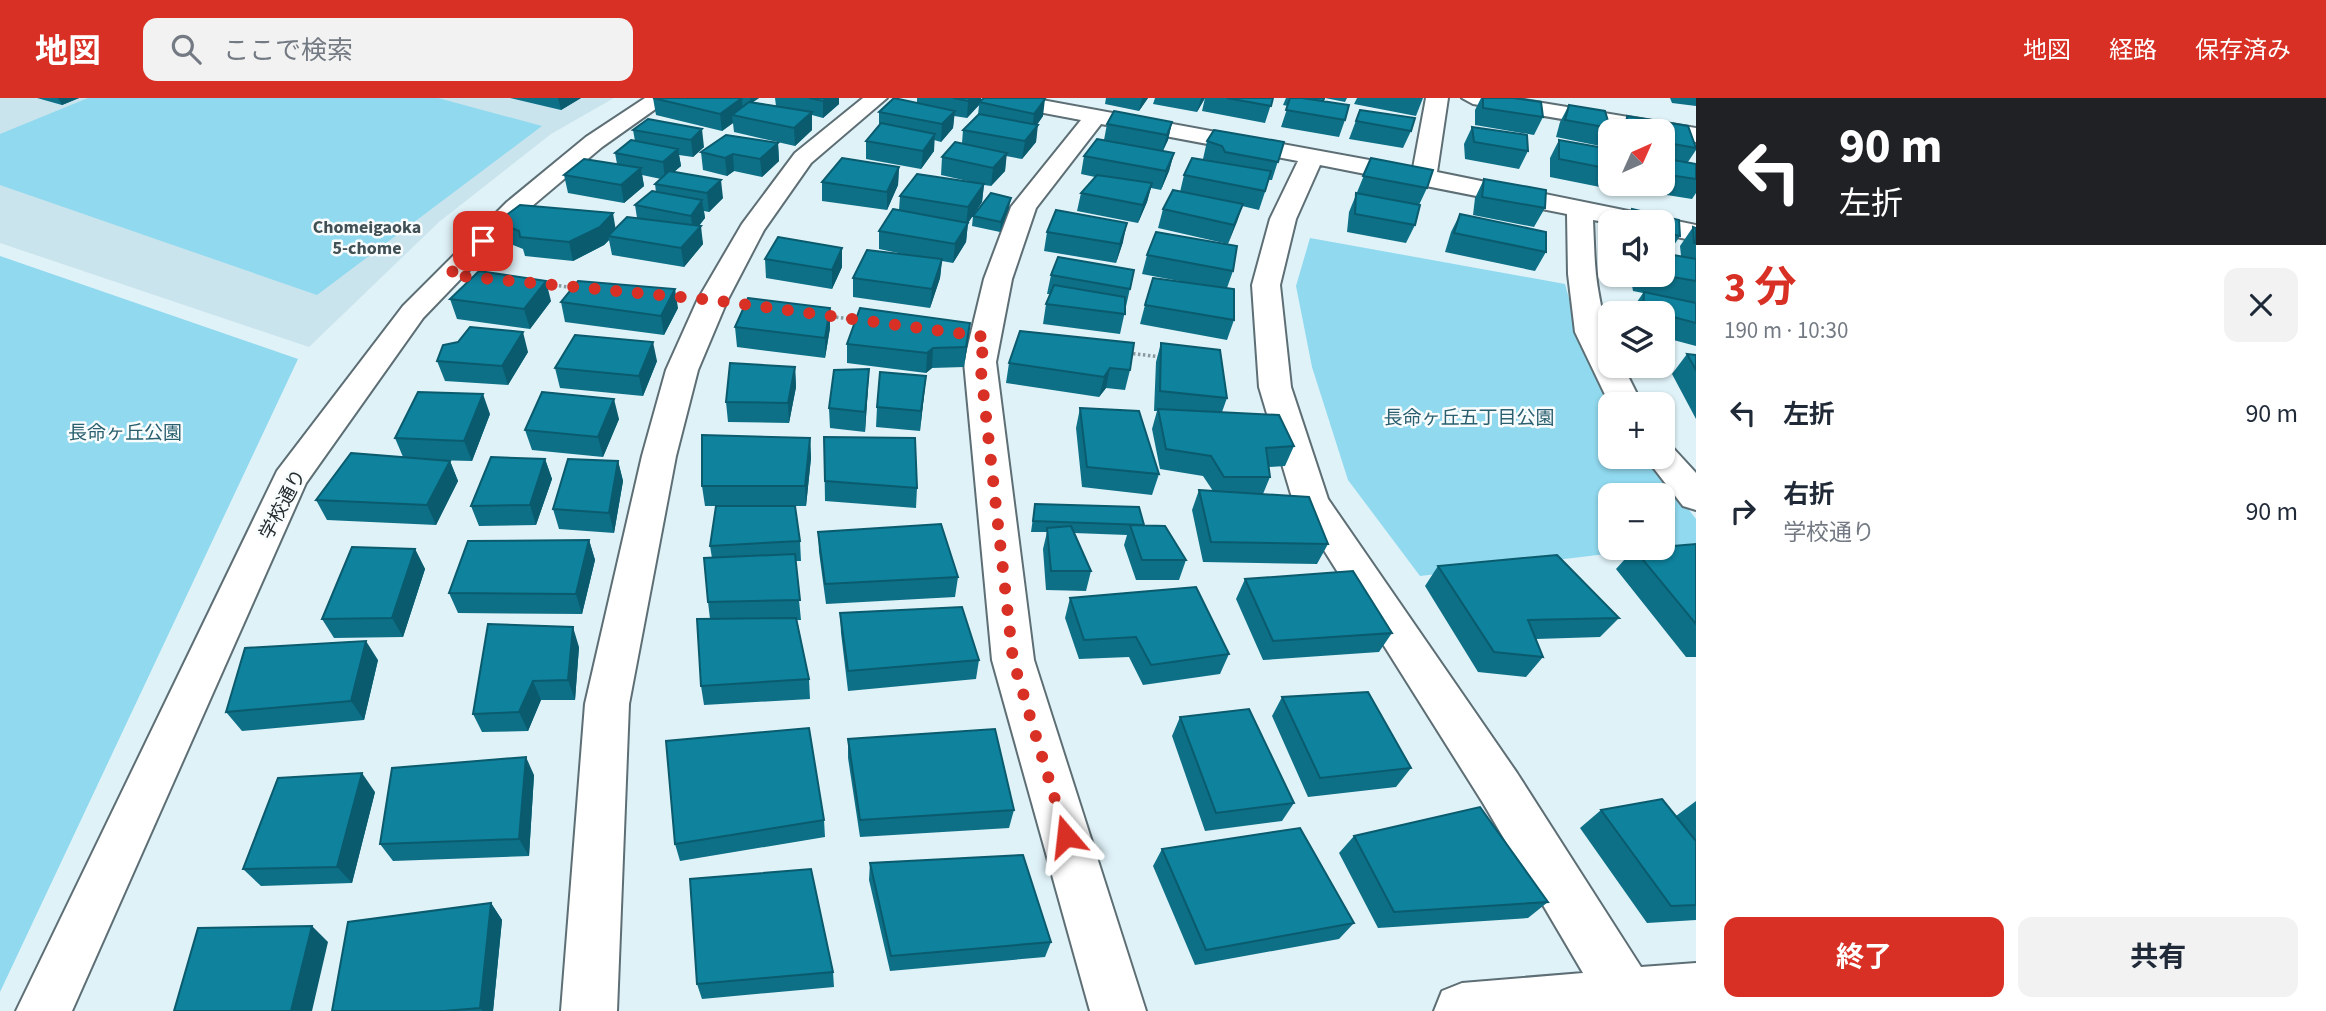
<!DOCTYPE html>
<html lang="ja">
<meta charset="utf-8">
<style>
:root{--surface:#fff;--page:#f2f2f3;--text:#1f2937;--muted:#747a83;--accent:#d93025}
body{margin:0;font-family:"Source Sans 3","Noto Sans JP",sans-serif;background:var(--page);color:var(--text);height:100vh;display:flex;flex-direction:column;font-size:26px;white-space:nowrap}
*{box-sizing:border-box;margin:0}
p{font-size:23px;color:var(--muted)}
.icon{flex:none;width:38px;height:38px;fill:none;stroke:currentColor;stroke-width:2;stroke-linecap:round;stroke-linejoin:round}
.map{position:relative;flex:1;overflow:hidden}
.sheet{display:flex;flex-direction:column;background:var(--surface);width:630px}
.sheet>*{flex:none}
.hud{background:#202124;color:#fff;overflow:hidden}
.needle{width:46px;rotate:45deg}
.buttons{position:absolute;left:1598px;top:21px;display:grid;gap:14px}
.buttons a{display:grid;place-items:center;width:77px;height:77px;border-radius:14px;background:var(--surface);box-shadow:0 2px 5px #0004;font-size:35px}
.pin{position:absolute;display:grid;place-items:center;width:60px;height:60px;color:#fff;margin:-30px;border-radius:14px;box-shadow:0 4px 10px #0006}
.me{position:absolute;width:77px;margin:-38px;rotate:343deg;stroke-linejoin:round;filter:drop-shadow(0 0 5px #0008)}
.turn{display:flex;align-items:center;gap:24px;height:147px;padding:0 28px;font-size:32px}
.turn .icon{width:91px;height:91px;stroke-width:2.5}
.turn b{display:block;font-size:49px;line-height:60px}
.round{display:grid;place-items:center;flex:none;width:74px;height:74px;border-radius:14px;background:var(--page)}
.overview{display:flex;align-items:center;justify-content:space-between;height:119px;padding:0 28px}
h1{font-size:42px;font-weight:700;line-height:52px;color:var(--accent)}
.primary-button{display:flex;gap:14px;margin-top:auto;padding:14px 28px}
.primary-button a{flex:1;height:80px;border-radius:14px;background:var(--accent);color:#fff;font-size:28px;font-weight:700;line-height:80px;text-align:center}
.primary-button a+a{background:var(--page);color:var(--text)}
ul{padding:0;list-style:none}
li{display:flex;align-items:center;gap:21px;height:98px;padding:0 28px}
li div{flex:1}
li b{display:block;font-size:26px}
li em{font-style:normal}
header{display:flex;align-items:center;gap:42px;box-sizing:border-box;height:98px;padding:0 35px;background:var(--accent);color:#fff}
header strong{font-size:33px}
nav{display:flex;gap:38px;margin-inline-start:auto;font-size:24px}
.search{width:490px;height:63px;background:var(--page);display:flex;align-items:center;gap:18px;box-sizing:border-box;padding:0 24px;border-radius:14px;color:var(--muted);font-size:26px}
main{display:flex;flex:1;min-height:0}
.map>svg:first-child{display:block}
.built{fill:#c9e4ed}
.green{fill:#90d9ef}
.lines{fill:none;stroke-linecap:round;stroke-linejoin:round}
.minor-casing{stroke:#5d6e74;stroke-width:4}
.path{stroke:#8c9a9e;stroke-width:3.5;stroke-dasharray:2.5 2.5;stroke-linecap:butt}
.minor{fill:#fff;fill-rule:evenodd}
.wall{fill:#0d7087}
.shaded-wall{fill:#0a5b6e}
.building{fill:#0f829d;stroke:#0a5b6e;stroke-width:2}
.route{stroke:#d93025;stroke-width:12;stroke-dasharray:0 21.6}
.labels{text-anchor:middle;stroke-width:5;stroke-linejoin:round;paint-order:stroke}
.far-neighbourhood-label{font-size:18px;font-weight:bold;fill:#405055;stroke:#f8fcfd}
.park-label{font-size:19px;fill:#2a5f6f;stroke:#f8fcfd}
.street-label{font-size:19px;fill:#252c2e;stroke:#f8fcfd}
</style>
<header>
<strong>地図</strong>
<div class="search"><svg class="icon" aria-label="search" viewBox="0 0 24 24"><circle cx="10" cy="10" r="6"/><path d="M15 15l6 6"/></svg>ここで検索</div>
<nav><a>地図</a><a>経路</a><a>保存済み</a></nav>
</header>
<main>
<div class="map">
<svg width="1696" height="913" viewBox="0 0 1696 913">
<rect width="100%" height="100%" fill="#dff2f8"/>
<path class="built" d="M0,0h614l-63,36 -112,88 -130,125 -309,-104z"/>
<path class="green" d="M88,0h350l104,28 -225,169 -317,-110v-51z
M1310,140l255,46 14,51 31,69v53h38l48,62v24l-33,4 -1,-52h-52v53h47l-237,28 -72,-96 -36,-113 -16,-81z
M0,158l298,103 -298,633z"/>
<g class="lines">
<g class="minor-casing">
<path id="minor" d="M645,0h26l-69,49 -77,65 -102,106 -117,165 -234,528h-56l261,-540 126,-165 104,-104 79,-65z
M863,0h24l-76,65 -47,67 -37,71 -29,69 -22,86 -47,248 -12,307h-56l24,-307 57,-248 24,-86 31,-69 45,-77 53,-71z
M985,0h46l382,70 13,-70h22l-11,74 206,42 12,6 7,-2 34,7v16l-34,-7v-12l-52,1 -17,-3c1,18 1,36 3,54 3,32 14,61 14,92h13l19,38 -32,1 -35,-73 -7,-58 -1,-60 -247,-49 -24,54 -16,66 11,102 37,112 189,274 124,194 55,-4v48h-262l8,-20 20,-8 121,-10 -100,-170 -190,-302 -34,-114 -7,-102 18,-66 28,-58 -197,-37 -65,84 -24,71 -16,83 38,298 112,351h-56l-98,-351 -28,-298 20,-83 27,-72 70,-87 -85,-16z
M1462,0h50l184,30v14l-34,-6v-5h-29l-160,-27z
M1662,348l12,3 22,24v37l-13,-4 -38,-49h17z"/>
</g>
<path class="path" d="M544,186l33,4
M826,218l33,4
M1128,255l33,4"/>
<use href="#minor" class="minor"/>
</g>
<path class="wall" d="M37,0h42l-17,7z
M510,0h71l-20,12z
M653,0h106l-6,4 23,4 -1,-8h64v6l-16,14 -11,-3v15l-17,16 -61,-14 -1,-9 -11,8 -66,-16z
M917,0h64v2l62,16 -6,9 -1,17 -14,17 -16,-3 -1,15 -14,15 -7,-1 -2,17 -14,21 -2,19 -13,21 -11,-2 -2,17 -10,30 -77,-11v-19l60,-22 -34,-7v-18l20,-21 1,-14 72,-14 -31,-7 1,-18 20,-14 1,-13 15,-15 1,-10 -12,13 -13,-2 -1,12 -12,14 -7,-2v11l-13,18 -55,-10v-18l13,-15v-14l38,-9z
M1106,0h42l-9,13 -34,-7z
M1155,0h50l-8,14 -44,-8z
M1205,0h68l-8,25 -63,-12z
M1286,0h39l-1,3 21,19 -6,17 -58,-10 7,-21 -5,-1z
M1325,0h22l-2,4z
M1357,0h66l-7,18 -62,-12z
M1481,0h32l30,19 -9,18 -59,-10v-15z
M1670,0h26v8l-24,-3z
M1569,7l41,23 -10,18 -44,-9 4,-15z
M1360,12l51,21 -8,17 -54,-9z
M1627,18l61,10 8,21v3l-8,12 8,2v29l-4,6 -63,-10 -1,-5h34v-53h-43z
M648,21l56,28 -11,10 -14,-2 2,11 -7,6 49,26 -14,14 -5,-1 1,7 -6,7 4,19 -19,23 -72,-12 -3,-15 -5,5 -31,16 -48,-5 -2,-7 -20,-8 -6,-19 119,6 21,-10 -2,-13 21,-13 -1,-8 6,-5 -19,-4 2,11 -20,17 -56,-10 -4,-18 53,-11 -2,-11 20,-12 -2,-11z
M1172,24l-4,18 -5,11 11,2 -5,18 -8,19 -10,-2 -4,14 -9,21 -61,-12 4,-18 14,-16 -14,-3 3,-18 20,-16 3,-16z
M1472,29l56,24 -9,18 -54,-10 -1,-15z
M1559,42l51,9v35h9l-4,6 -65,-13v-19z
M1207,43l77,1 -12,38h-3l-10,30 -17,-4 -14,38 -70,-16 5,-19 17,-17 4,-17 27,-14 -8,-2z
M778,45l1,18 -17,16 -28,-6 -7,5 -24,-6 -2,-18z
M1371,60l56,30 -8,17 -4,20 -9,18 -59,-11 2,-20z
M899,69l-1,18 -11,25 -65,-9v-19z
M1484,81l61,29 -11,19 -61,-12 2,-17z
M1009,110l-9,24 -28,-6 1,-10z
M1632,111l47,11 1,16 -12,18 13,2 -1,-10 13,-19 3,1v118l-34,-9v-24h-31v-2l12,-18 -10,-2 -3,-16h32v-53h-38z
M1460,116l86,38 -11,19 -90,-19 6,-20z
M1047,134l76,10 -7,21 -72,-12z
M1147,157l86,16 -6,17 7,32 -7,20 -87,-16 5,-19 34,-24 -37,-7z
M765,161l77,8 -10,22 -66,-11z
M1134,172l-14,64 -77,-10 3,-20 4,-10h-3l4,-19z
M450,201l101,2 -21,28 -73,-10z
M561,204l117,6 -14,27 -99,-13z
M735,229l95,1 -5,30 -88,-11z
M1020,233l110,39 -5,20 -19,-2 -7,9 -93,-14 3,-20z
M968,244l-4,25 -32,1 -6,5 -79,-10v-19z
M1161,245l66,55 -5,14 72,34 -9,20 -16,1 1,10 -7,17 65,50 -11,20 -114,-2 -11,-52 7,-20 14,1 -10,-15 -43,-7 -8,-40 5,-18h-3l2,-49z
M528,254l-20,33 -63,-4 -8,-20z
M1687,256l9,1v64l-24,-45z
M657,263l-14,35 -83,-8 -5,-20z
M795,269l1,20 -7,36 -61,-1 -2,-20z
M869,271l-4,63 -35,-4 -1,-20z
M926,278l-6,55 -44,-4 1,-20z
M1080,310l79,66 -7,21 -70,-8 -6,-59z
M490,316l-18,47 -39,-1 17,1 8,20 -22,44 -109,-5 -11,-20 87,-43 -8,-19z
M619,321l-16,38 -71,-7 -7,-20z
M824,339l93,51 -1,20 -91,-7z
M810,340l1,20 -5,48h-11l5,35 1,20h-6l6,59h-4l12,59 1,20 -106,6 -3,-19 9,-67 -2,-17 4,-44 -2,-12 53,-40h-58l-3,-20z
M545,361l7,20 -16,46 -57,1 -8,-20z
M618,363l5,20 -9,52 -55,-4 -6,-20z
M1035,406l109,21 42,35 -7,20h-43l-12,-35 3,-10 -53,-2 17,38 -5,20 -40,-1 -3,-41 4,-17h-16z
M818,434l140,45 -3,20 -129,7 -7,-52z
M589,442l6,20 -13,54 -124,-1 -9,-20z
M1696,446v113h-10l-70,-88 18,-20z
M415,451l10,20 -22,68 -69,1 -12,-19z
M1438,468l181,52 -19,19 -64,2 7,18 -17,20 -48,-5 -53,-86z
M1245,481l147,54 -13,19 -116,8 -27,-61z
M1070,500l159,56 -9,20 -77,11 -14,-28 -50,2 -14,-41z
M840,515l139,47 -3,19 -128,12 -7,-58z
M579,549l-4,53h-34l-13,31 -46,1 -9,-18z
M378,562l-14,60 -122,11 -16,-19z
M1282,599l129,71 -15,19 -88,10 -36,-81z
M1180,619l114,86 -12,18 -77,10 -33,-95z
M848,641l166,71 -5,18 -149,9 -12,-79z
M534,677l-5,81 -136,5 -13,-17z
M375,694l-23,91 -91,3 -18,-17z
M1696,703v119l-49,3 -67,-95 21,-18 75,6z
M824,722l1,17 -145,24 -5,-17z
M1354,738l194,66 -20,16 -150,10 -39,-75z
M1162,751l192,74 -15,16 -144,26 -42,-99z
M870,765l181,79 -6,15 -155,14 -21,-91z
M491,805l11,17 -9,91h-161z
M833,874l1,15 -132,12 -5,-15z"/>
<path class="shaded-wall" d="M58,0h21l-17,7z
M558,0h23l-20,12z
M742,0l1,17h-11l1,8 -11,8 -2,-17z
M750,0h9l-9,6z
M826,0h13v6l-16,14v-17z
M971,0h10v4h-2v3l-12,13 1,-17z
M1142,0h6l-9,13z
M1201,0h4l-8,14z
M1045,1l-2,17 -11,15 2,-17z
M955,13l-2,17 -12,14 1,-18z
M812,14v18l-17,16 -1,-18z
M1172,24l-4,18 -6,12 5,-17z
M1038,27l-2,17 -14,17 3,-18z
M702,31l2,18 -11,10 -2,-17z
M935,36l-1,17 -13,18 2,-18z
M778,45l1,18 -17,16 -2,-18z
M678,51l3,17 -16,13 -2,-17z
M1007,55l-2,18 -14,15 2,-18z
M1174,55l-5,18 -8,19 5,-19z
M733,56l1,17 -7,5 -2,-18z
M899,69l-1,18 -11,25v-18z
M641,70l3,18 -20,17 -3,-18z
M721,82l2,18 -14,14 -2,-19z
M1152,85l-5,19 -9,21 5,-18z
M984,86l-2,18 -14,21 -2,19 -13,21 2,-19 11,-18 2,-19z
M1011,100l-2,10 -9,24 1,-10z
M702,102l3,18 -12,16 -2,-18z
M1243,106l-6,18 -9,22 6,-19z
M613,115l3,18 -8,5 1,4 -5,5 -31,16 -4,-19z
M1127,125l-4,19 -7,21 4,-19z
M701,128l2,18 -19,23 -3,-19z
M842,150v19l-10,22v-19z
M942,161l-2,19 -10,30 2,-19z
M546,183l5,20 -21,28 -6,-20z
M675,191l3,19 -14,27 -3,-19z
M830,210v20l-5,30v-20z
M970,225l-2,19 -4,25 2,-20z
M523,234l5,20 -20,33 -6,-19z
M653,244l4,19 -14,35 -4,-20z
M933,250l-1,20 -6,5 1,-20z
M795,269l1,20 -7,36 -1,-20z
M1110,270l-4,20 -7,9 5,-20z
M869,271l-1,20 -3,43v-20z
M926,278l-2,20 -4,35 1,-20z
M483,296l7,20 -18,47 -8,-20z
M614,301l5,20 -16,38 -5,-20z
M810,340l1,20 -5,48 -1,-20z
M545,361l7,20 -16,46 -6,-20z
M450,363l8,20 -22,44 -9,-20z
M618,363l5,20 -9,52 -5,-20z
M589,442l6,20 -13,54 -6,-20z
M415,451l10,20 -22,68 -11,-19z
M573,529l6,20 -4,53 -7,-20z
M366,543l12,19 -14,60 -13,-19z
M533,583l8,19 -13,31 -9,-19z
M526,659l8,18 -5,81 -10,-17z
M362,675l13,19 -23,91 -15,-16z
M491,805l11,17 -9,91h-10l-3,-3z
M312,828l16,16 -16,69h-21z"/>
<path class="building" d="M653,0h89l-22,16z
M809,0h17l-3,3z
M894,0l61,13 -13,13 -63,-12z
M953,0h18l-3,3z
M984,0h58l3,1 -11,15 -55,-12z
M1227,0h46l-2,8z
M1290,0h12l47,7 -4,15 -59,-10z
M1302,0h22l-1,3z
M1483,0h30l28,4 2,15 -60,-9z
M749,4l63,10 -18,16 -62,-13z
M1569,7l36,6 5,17 -45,-8z
M1360,12l55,8 -4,13 -55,-10z
M1114,13l58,11 -5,13 -60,-11z
M979,16l59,11 -13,16 -62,-11z
M1627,18l61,10 8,22 -34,-6v-11h-34z
M648,21l54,10 -11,11 -58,-10z
M881,25l54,11 -12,17 -57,-10z
M1472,29l55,8 1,16 -54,-9z
M1214,32l70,12 -6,20 -53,-10 -3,-6 -15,-5z
M726,37l52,8 -18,16 -27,-5 -8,4 -24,-6z
M1097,41l77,14 -8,18 -82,-15z
M631,42l47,9 -15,13 -48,-9z
M1559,42l51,9v20l-51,-10z
M955,44l52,11 -14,15 -51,-11z
M842,60l57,9 -12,25 -65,-10z
M1192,60l79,13 -6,20 -81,-16z
M1371,60l62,12 -6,18 -64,-12z
M1662,60l34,6v15l-34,-5z
M584,61l57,9 -20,17 -57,-10z
M669,73l52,9 -14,13 -52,-9z
M917,76l67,10 -16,23 -68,-11z
M1097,77l55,8 -9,22 -62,-12z
M1484,81l62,11 -1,18 -63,-11z
M1173,92l70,14 -9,21 -71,-16z
M652,93l50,9 -11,16 -56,-11z
M991,95l20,5 -10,24 -28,-6z
M1356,95l64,12 -5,20 -60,-11z
M520,107l93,8 -13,14 -31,15 -49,-5 -1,-6 -22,-9z
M893,111l75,14 -13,21 -76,-13z
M1632,111l47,11 1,16 -18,-4v-10h-31z
M1056,112l71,13 -7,21 -73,-12z
M1460,116l86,18v20l-92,-19z
M627,119l74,9 -20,22 -73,-12z
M1693,129l3,1v15h-2z
M1156,134l81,14 -4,25 -86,-16z
M778,139l64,11 -10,22 -67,-11z
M867,152l75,9 -10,30 -79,-11z
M1662,155l34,6v22l-35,-6h1z
M1058,159l76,13 -4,19 -79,-14z
M479,173l67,10 -22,28 -74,-10z
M1153,180l81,11v31l-89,-15z
M578,183l97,8 -14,27 -100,-14z
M1054,187l71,12v17l-79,-10z
M1644,194l52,11v20l-34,-9v-1l-19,-3z
M748,200l82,10 -5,30 -90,-11z
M860,210l110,15 -4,24 -33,1 -6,5 -80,-9z
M470,229l53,5 -21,34 -65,-5 6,-16 15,-3z
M1020,233l114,12 -4,27 -20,-2 -6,9 -95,-14z
M575,237l78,7 -14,34 -84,-8z
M1161,245l59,7 7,48 -67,-7z
M1687,256l9,1v15z
M730,265l65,4 -7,36 -62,-1z
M869,271l-4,43 -36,-4 5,-38z
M880,274l46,4 -5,35 -44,-4z
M418,294l65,2 -19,47 -69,-3z
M542,294l72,7 -16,38 -73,-7z
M1080,310l59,3 20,63 -72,-7z
M1158,311l121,6 15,31 -28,2 4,29h-46l-13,-21 -45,-7z
M702,337l108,3 -5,48h-103z
M824,339l91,1 2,50 -92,-7z
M351,355l99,8 -23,44 -111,-5z
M491,359l54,2 -15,46 -59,1z
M568,361l50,2 -9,52 -56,-4z
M1199,392l110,7 19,47 -117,-2z
M1035,406l104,3 5,18 -111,-4z
M716,408h79l5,35 -90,5z
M941,426l17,53 -133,7 -7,-52z
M1130,427l35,1 21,34h-44z
M1071,428l20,45h-40l-4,-43z
M589,442l-13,54 -127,-1 19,-52z
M1696,446v80l-62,-75 28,-1v-1z
M352,449l63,2 -23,69 -70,1z
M795,456l5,46 -92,2 -4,-44z
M1557,457l62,63 -91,2 15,37 -49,-5 -56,-86z
M1353,473l39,62 -119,8 -28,-62z
M1196,489l33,67 -78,11 -15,-28 -52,3 -14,-42z
M962,509l17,53 -131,11 -8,-58z
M796,520l13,61 -108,7 -4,-67z
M488,526l85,3 -5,53 -35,1 -14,31 -46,2z
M366,543l-15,60 -125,11 19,-64z
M1368,594l43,76 -91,10 -38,-81z
M1249,611l45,94 -78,10 -36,-96z
M809,630l15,92 -149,24 -9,-103z
M995,631l19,81 -154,10 -12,-81z
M526,659l-7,82 -139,5 12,-76z
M362,675l-25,94 -94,2 35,-91z
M1662,701l34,42v64l-25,1 -70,-96z
M1480,709l68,95 -154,10 -40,-76z
M1300,730l54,95 -148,27 -44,-101z
M1023,757l28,87 -160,14 -21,-93z
M811,771l22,103 -136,12 -7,-105z
M491,805l-11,105 -36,3h-112l16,-89z
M312,828l-21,85h-117l24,-83z"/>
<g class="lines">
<path class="route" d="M483,143l-34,34 263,25 274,37 -6,25 33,298 53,176"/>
</g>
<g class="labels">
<g class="far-neighbourhood-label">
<text x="367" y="135">Chomeigaoka<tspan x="367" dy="21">5-chome</tspan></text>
</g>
<g class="park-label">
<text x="1469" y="326">長命ヶ丘五丁目公園</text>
<text x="125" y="341">長命ヶ丘公園</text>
</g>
<g class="street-label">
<text transform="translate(282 406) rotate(-62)" y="7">学校通り</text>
</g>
</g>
</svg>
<div class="buttons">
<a><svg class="needle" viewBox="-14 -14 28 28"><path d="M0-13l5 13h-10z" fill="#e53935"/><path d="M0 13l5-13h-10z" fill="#747a83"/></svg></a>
<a><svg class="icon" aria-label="sound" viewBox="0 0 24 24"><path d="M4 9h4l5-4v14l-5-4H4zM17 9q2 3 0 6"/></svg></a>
<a><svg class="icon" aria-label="layers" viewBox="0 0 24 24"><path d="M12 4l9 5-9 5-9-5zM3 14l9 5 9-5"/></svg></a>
<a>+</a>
<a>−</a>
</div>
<div class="pin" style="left:483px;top:143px;background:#d93025"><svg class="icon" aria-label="arrive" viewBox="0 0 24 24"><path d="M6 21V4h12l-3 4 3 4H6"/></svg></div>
<svg class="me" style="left:1066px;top:738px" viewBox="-20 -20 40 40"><path d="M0-17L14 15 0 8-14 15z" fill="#d93025" stroke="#fff" stroke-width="4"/></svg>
</div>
<section class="sheet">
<div class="hud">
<div class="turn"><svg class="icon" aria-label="left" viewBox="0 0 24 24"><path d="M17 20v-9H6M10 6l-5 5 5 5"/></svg><div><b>90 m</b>左折</div></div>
</div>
<div class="overview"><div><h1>3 分</h1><p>190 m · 10:30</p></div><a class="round"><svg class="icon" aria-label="close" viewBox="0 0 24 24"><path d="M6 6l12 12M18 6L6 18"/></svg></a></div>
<ul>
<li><svg class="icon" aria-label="left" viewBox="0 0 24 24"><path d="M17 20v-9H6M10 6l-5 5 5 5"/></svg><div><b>左折</b></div><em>90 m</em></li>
<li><svg class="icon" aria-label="right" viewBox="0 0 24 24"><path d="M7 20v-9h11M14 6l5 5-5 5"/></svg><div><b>右折</b><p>学校通り</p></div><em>90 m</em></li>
</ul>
<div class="primary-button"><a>終了</a><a>共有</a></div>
</section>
</main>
